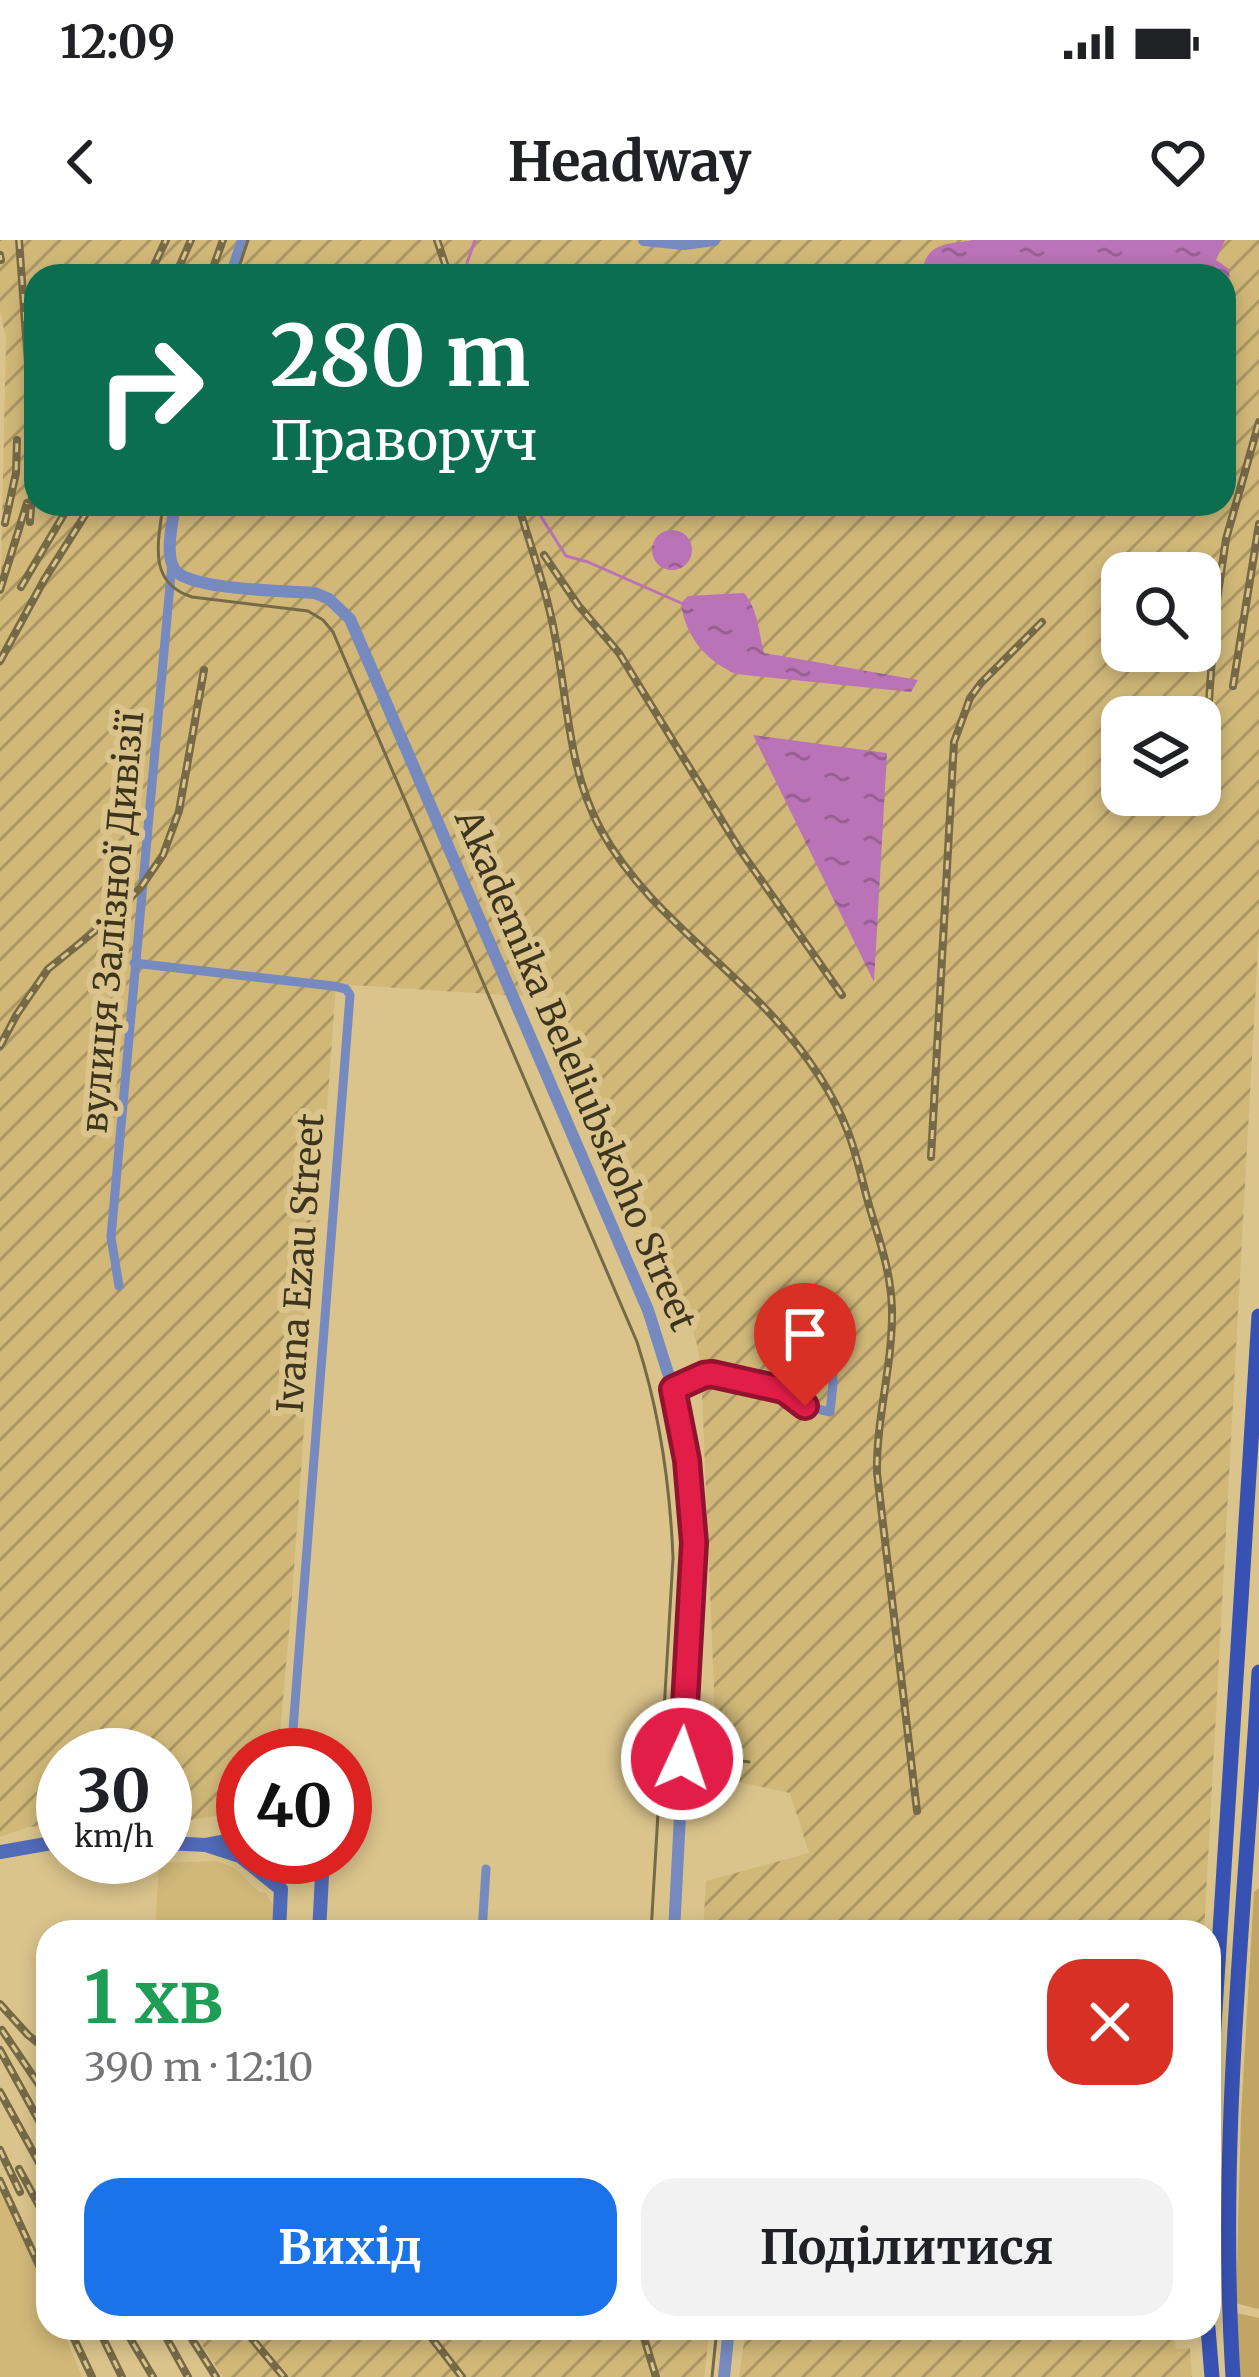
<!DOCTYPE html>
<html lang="uk">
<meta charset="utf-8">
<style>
:root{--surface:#fff;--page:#f2f2f2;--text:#202124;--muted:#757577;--accent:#1a73e8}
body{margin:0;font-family:Merriweather,serif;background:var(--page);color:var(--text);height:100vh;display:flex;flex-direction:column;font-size:45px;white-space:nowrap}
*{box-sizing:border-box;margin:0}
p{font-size:39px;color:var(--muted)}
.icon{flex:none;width:66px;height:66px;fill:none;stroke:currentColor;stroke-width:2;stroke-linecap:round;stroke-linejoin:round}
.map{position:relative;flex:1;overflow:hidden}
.drawer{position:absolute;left:36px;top:1680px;width:1185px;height:420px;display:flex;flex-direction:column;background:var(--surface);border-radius:36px;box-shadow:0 6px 18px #0003}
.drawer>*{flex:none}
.guide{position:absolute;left:24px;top:24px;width:1212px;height:252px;border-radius:36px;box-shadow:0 6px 18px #0003;background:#0b6e4f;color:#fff;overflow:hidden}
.controls{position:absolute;left:1101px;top:312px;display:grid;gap:24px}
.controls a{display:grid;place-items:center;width:120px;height:120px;border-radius:24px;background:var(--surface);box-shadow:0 6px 18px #0003;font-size:60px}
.speed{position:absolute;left:36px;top:1488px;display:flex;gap:24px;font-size:60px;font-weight:700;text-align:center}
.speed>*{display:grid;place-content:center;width:156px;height:156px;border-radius:50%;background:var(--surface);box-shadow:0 6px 18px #0003;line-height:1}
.speed small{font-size:30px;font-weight:400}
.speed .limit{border:18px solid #d22;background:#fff;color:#111}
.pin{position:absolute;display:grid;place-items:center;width:102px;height:102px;color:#fff;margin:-123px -51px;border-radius:50% 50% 50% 0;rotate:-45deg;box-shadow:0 0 12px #0007}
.pin .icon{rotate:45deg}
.me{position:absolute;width:132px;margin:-66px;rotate:3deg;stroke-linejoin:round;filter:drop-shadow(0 0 9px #0008)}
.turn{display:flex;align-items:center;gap:42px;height:252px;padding:0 48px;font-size:54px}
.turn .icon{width:156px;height:156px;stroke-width:2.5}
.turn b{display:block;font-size:84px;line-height:102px}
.round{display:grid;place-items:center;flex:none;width:126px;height:126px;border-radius:36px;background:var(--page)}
.summary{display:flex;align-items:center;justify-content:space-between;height:204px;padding:0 48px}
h1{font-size:72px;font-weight:700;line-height:90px;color:#1e9e55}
.button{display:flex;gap:24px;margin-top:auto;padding:24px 48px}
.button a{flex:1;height:138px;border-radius:36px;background:var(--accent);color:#fff;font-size:48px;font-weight:700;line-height:138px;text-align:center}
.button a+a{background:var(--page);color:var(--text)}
.status{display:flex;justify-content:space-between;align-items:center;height:84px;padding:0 60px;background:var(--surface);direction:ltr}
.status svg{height:33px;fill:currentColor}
header{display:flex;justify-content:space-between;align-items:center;height:156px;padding:0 48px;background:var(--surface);font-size:54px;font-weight:700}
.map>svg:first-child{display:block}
.built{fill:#d1b879}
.industrial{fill:url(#industrial-furrows);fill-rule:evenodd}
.grass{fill:#c0a564}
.water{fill:url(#water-ripples)}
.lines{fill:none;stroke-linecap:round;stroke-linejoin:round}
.stream{stroke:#b973b6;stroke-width:3}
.minor{stroke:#768abf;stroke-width:9}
.tertiary{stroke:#768abf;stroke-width:12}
.secondary{stroke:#516bb9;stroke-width:14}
.primary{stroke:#3752b3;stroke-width:15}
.tram{stroke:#766946;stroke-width:3}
.rail-casing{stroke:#766946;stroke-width:8}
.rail{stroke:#dac48c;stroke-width:3;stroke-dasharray:9;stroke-linecap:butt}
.route-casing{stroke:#92132f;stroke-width:30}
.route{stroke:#e11d48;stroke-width:21}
.labels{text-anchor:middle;stroke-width:12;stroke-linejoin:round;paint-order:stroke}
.street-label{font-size:36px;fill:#3e351e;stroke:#dac48c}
</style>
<div class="status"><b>12:09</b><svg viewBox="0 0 49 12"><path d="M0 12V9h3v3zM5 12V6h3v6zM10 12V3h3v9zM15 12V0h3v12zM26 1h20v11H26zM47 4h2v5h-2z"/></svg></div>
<header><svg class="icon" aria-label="back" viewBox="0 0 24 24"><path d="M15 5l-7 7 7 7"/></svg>Headway<svg class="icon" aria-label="heart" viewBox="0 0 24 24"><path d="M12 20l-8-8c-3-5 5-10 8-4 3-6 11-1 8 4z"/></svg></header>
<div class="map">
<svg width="1259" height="2137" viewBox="0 0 1259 2137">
<defs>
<pattern id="industrial-furrows" width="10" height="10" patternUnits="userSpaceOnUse" patternTransform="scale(3)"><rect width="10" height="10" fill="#d1b879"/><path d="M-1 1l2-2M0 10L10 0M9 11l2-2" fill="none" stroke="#ab9663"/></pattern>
<pattern id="water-ripples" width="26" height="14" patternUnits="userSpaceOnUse" patternTransform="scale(3)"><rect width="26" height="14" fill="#b973b6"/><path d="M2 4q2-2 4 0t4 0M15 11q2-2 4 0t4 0" fill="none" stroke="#985f93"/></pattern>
</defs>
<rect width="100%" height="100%" fill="#dac48c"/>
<path class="built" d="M217,1621l19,8 23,23 7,1 7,12 -1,27h-117l4,-69z
M0,1933l48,119v36h14l20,49h-82z"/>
<path class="industrial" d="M0,0h1259v690l-55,1002h-501l3,-51 103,-28 -19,-60 -80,-17 4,-25v-60l-13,-324 -5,-27 -25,-69 -118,-273 -217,-14 -45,626 -13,145h-35v57l-78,12v-69h-102v70l-35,2 -28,10v-1225l6,-274 -6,-27zM36,36h1188v228h-1188zM1122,333h78v78h-78zM1122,477h78v78h-78z
M191,2088h519l-6,49h-481z
M746,2088h427l3,21 14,-1 2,29h-453z"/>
<path class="grass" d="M1259,1648v420l-2,1 -21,-6 5,-187 13,-224z
M1236,2073l23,5v59h-19z"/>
<path class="water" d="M973,0h252l-9,20 13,9 1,19 -6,-2v-10h-303c5,-34 23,-31 52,-36z
M652 310a20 20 0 1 1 40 0a20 20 0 1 1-40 0Z
M744,353c14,16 15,40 20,60l154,27 -7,12 -175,-18c-30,-13 -51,-38 -55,-71l7,-7z
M753,495l134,18 -13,229z"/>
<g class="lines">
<path class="stream" d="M470,36l-3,-13 8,-23
M533,264l33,52 22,6 93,41"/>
<path class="minor" d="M134,723l199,23 13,3 4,6 -59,760
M119,1046l-8,-49 61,-674
M673,1149l31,-14 8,-1 72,16 21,16 25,6 3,-28 -2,-62
M281,1648l2,-31
M482,1692l4,-63"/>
<path class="tertiary" d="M644,0l40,4 30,-4
M231,36l12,-36
M175,264c-2,18 -11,50 0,66 14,20 114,21 140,23l14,6 21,20 298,691 25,79 14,72 7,82 -20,389
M724,2137l5,-49"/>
<path class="secondary" d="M165,1603l41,2 37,-7
M206,1605l34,11 41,33 -2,43
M0,1612l63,-11
M319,1692l4,-75"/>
<path class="primary" d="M1209,1865l50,-789
M1208,2088l4,49
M1233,2137c-15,-235 12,-470 26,-705"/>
<path class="tram" d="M236,36l12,-36
M163,264c-4,37 -17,78 29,93l116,14 15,9 10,12 304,710c23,71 33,142 36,216l-22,374
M664,1480c7,38 53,37 85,42
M712,2137l5,-49"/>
<g class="rail-casing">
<path id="rail" d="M19,0l14,191 1,38 -4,53
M437,0l12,36
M0,15l1,5
M149,36l17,-36
M175,36l16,-36
M210,36l13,-36
M518,264c13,44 29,87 37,132 13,66 13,134 46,194 42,76 116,125 173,188 31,34 58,72 74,114 10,26 15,54 23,80 10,33 20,62 21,97 1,56 -16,109 -15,164l40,338
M5,283l11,-50 1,-33
M544,315l34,50 41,48 121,197 102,145
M21,347l49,-83
M0,350l27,-87
M0,421l44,-81 48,-76
M1233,446l26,-162
M1208,476l7,-102 11,-75 33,-117
M0,806l17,-32 31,-45 63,-51 30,-31 22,-32 16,-44 25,-141
M931,917l23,-415 16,-44 11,-15 61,-61
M0,1764l28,31 20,16
M2,1790l46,68
M0,1810l48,87
M0,1852l48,87
M0,1910l20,42
M19,1929l29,53
M0,1941l48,104
M69,2088l23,49
M98,2088l24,49
M124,2088l29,49
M161,2088l27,49
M185,2088l31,49
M243,2088l41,49
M424,2088l38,49
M641,2088l15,49"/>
</g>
<use href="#rail" class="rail"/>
</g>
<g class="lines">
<g class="route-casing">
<path id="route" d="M682,1519l12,-216 -7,-83 -14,-71 31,-14 8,-1 72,16 21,16"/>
</g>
<use href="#route" class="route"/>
</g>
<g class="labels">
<g class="street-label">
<text transform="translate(112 682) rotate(-85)" y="13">вулиця Залізної Дивізії</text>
<text transform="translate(576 830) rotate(67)" y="13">Akademika Beleliubskoho Street</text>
<text transform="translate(300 1023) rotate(-86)" y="13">Ivana Ezau Street</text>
</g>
</g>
</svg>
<div class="controls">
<a><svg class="icon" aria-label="search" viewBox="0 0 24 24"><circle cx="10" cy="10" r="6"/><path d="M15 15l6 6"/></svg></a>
<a><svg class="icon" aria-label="layers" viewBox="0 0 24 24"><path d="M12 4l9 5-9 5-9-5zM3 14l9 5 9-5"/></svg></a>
</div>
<div class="speed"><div>30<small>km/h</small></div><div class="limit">40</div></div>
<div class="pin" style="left:805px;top:1166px;background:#d93025"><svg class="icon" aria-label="arrive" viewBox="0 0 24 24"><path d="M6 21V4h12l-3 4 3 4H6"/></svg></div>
<svg class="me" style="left:682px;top:1519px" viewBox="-20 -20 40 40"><circle r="17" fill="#e11d48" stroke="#fff" stroke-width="3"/><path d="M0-11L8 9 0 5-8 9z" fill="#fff"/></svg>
<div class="guide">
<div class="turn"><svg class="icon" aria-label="right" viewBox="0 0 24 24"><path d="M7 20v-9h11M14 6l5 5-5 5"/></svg><div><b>280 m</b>Праворуч</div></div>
</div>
<section class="drawer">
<div class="summary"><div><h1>1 хв</h1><p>390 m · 12:10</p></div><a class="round" style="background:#d93025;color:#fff"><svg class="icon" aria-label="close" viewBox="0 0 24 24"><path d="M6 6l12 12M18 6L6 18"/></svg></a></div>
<div class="button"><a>Вихід</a><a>Поділитися</a></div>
</section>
</div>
